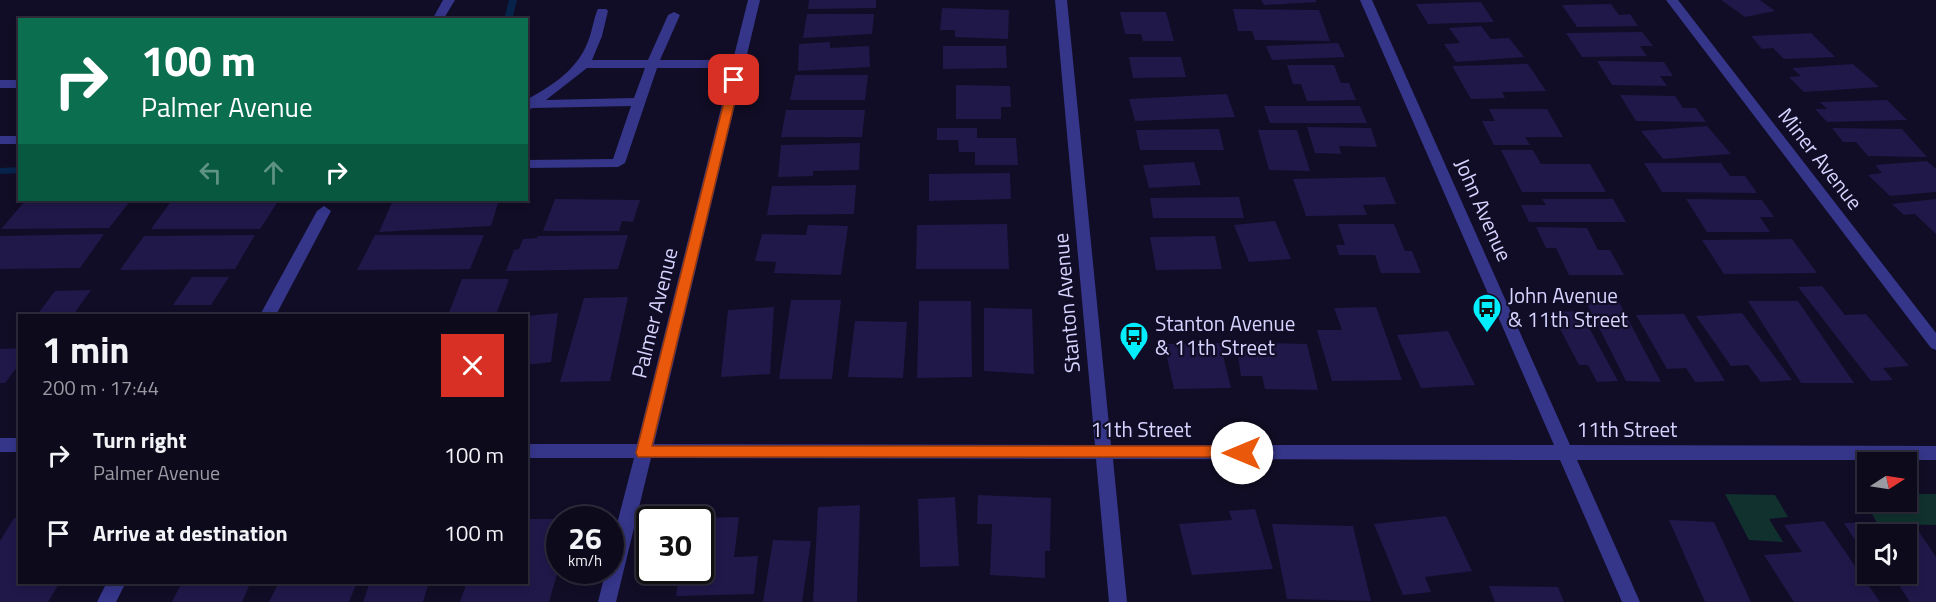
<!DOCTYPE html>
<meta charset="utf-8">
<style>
:root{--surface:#0d0a1c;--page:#161325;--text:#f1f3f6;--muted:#9a9aa3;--line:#2d2b3b}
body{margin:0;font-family:"Titillium Web",sans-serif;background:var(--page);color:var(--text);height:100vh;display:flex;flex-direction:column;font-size:22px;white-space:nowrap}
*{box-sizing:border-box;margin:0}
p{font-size:20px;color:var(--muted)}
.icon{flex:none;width:33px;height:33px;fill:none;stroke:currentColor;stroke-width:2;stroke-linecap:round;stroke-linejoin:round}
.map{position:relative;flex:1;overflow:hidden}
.drawer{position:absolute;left:18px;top:314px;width:510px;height:270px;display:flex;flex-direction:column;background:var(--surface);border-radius:0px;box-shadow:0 3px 9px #0003,0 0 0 2px var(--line)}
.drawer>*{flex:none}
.hud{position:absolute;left:18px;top:18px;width:510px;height:183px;border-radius:0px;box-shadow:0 3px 9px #0003,0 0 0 2px var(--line);background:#0b6e4f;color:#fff;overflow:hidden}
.needle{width:39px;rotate:78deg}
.fabs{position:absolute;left:1857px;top:452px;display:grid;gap:12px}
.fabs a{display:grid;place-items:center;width:60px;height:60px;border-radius:0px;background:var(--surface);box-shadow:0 3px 9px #0003,0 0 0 2px var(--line);font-size:30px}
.speed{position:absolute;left:546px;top:506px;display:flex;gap:12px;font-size:30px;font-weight:700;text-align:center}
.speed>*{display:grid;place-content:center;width:78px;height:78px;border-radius:50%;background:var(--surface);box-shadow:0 3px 9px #0003,0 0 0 2px var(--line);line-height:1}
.speed small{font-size:15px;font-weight:400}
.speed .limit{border:3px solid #111;border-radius:9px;background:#fff;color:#111}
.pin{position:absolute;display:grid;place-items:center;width:51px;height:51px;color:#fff;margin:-26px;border-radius:12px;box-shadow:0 3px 9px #0006}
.me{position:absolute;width:66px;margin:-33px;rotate:270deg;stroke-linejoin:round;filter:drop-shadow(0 0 4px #0008)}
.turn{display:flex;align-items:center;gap:21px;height:126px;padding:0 24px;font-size:27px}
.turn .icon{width:78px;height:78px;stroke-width:2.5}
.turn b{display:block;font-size:42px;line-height:51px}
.lanes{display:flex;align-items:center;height:57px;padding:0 24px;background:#0003;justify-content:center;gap:30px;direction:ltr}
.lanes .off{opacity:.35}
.round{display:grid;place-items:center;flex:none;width:63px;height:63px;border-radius:0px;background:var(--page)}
.head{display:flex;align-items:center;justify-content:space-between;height:102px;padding:0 24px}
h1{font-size:36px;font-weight:700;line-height:45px}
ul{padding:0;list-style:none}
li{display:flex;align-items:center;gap:18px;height:78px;padding:0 24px}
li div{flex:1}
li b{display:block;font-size:22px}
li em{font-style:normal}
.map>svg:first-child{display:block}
.green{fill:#10312e}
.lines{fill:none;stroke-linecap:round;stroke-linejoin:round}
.stream{fill:#08234a;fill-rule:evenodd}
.building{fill:#201849}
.minor{fill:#353589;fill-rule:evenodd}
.route{fill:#ea580c;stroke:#983908;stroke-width:1.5}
.labels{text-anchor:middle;stroke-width:4.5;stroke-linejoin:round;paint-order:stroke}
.street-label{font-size:21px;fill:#d6d3ff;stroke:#110d26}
.poi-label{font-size:21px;fill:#d6d3ff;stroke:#110d26;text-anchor:start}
</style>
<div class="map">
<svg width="1936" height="602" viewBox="0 0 1936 602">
<rect width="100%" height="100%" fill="#110d26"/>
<path class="green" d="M1725,494l50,1 13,22 -19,2 14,23 -34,-2z
M1860,494h7l1,7h38l1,-7h29v31l-58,-1z"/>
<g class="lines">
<path class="stream" d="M509,0h8l-5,20h-8z
M20,167v6l-20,1v-6z"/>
</g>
<path class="building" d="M809,0h67v8l-68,1z
M1261,0h54l2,2 -53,3z
M1721,0h39l15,11 -30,6z
M1481,2l13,20 -66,2 -12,-20z
M1611,4l8,11 11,-1 8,12 -61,1 -15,-22z
M942,8l67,2 -1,29 -53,-2v-7h-15z
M1233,9l86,1 11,31 -75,-1 -3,-9h-14z
M1120,12h46l8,29h-31l-2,-7h-16z
M807,14h67l-2,20 -69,4z
M1481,26l10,13 18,-1 15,19 -68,5 -12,-18 16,-1 -11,-15z
M1642,32l11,14h-13l7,10 -65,1 -16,-24z
M1811,33l24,24 -51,2 -11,-11 -11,1 -11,-13z
M830,42v6l39,-2 1,21 -72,4 1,-27z
M1338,43l7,14 -73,3 -6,-14z
M943,46h63l1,22 -64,1z
M1129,57h52l5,20 -53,1z
M1597,61l67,1 9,14h-13l7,10 -55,-1z
M1528,64l18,27 -44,1 3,6 -34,1 -19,-33z
M1853,64l26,23 -75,5 -15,-15 12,-1 -9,-8z
M1287,65h47l7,18h8l7,17 -49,1 -6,-17h-8z
M795,75h73l-3,25h-75z
M956,85l54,1 1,21h-10v12h-45z
M1227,94l8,23 -100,4 -6,-22z
M1620,95l55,1 8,12h13l10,14 -70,-1z
M1887,100l20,20 -80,2 -12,-13h12l-7,-7z
M1264,106h96l7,17h-97z
M1489,109h58l16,28h-38l5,8h-36l-12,-24h13z
M786,110h79l-3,27h-81z
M1707,126l24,28 -68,5 -22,-28z
M1307,127l64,1 6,19 -38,-1 2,8 -26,-1z
M937,128h40v10h39l2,27h-43v-13h-16l-1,-12h-21z
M1832,128l70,1 25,28 -59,-1 -12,-14h-13z
M1219,129l5,21h-84l-4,-20z
M1258,130h39l13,41 -41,-1z
M860,143l-1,27 -46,1v5l-35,1 3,-32z
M1501,150h32l8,14h49l16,28h-84z
M1927,161l9,8v23l-46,4 -22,-21 14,-2 -7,-8z
M1194,162l7,23 -52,3 -6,-23z
M1644,163h77l9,13h15l12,17 -95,-1z
M1010,173l1,26 -82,2v-27z
M1385,177l11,27 -33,1 4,10 -61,1 -13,-37z
M856,185l-2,29 -87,1 5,-29z
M1239,197l5,21h-91l-3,-20z
M555,199l85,1 -7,22 -11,-1 -3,10h-76z
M1542,199h71l13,23h-97l-8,-17h25z
M1686,199l76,1 12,17h-14l10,15h-63z
M1936,199v35l-21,-20 -11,1 -12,-11z
M26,200h105l-22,28 -108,1z
M172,200h107l-19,29h-109z
M393,200h106l-8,26 -112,6z
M1275,221l16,38 -42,3 -15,-37z
M1007,224l2,45h-93l1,-44z
M1338,224h56l11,27h7l9,22h-40l-6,-18h-36l-3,-10h9z
M808,225l40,1 -7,49 -67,-2 2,-11 -21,-1 7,-27 44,1z
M1536,227l51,1 11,22h12l14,25h-55l-13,-27h-10z
M104,234l-24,34 -80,1v-33z
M255,235l-20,34 -115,1 24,-34z
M375,235h109l-14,34 -113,1z
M628,235l-10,34 -112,2 8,-21 5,-1 4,-10 14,-1 1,-2z
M1215,236l7,33 -66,1 -6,-33z
M1792,239l25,34 -93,1 -22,-34z
M192,277h37l-18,28h-38z
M462,279h47l-13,36h-48z
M1822,286l23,29 21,-1 43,52 -26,2 10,12 -22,1 -73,-94z
M91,290l-18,25h-36l18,-24z
M628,297l-18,84 -50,1 24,-84z
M791,300h50l-9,79h-53z
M919,301h52l1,76 -55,1z
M1748,301h50l56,82h-53z
M1586,302h33l42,80 -35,-1z
M774,307l-4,67 -49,3 7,-67z
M1376,307l26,73 -70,1 -15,-51h25l-8,-22z
M984,308l48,1 2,65 -50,-3z
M1580,311l38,70 -21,1 -9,-17h-9l-28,-53z
M558,313l-7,49 -25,3v-49z
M1742,313l50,67 -31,2 -13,-17 -17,1 -35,-50z
M1684,314l41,67 -30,1 -9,-14 -19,1 -31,-54z
M855,321l52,1 -4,56 -55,-1z
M1448,331l27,54 -54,3 -24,-53z
M1236,342l71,2 11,46 -53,-1 -3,-13h-21z
M1220,343l11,45 -57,1 -10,-45z
M20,348v15l-15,20h-5v-34z
M978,495l73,3 -1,53h-5v27l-55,-3 2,-51h-15z
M955,497l4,69 -39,1 -2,-68z
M860,505l-3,97h-44l5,-95z
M1255,509l18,60 -81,6 -13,-51 53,-4 -3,-9z
M1446,516l26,55 -47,6 6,15 -28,3 -29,-71z
M739,517l-5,40 24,-1 -4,38 -78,2 4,-26h20v-52z
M14,518h6v64h40l-12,20h-48v-61z
M530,519h30v45l-11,38h-89l7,-20h59v-52z
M1669,520l45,2 37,80h-46z
M1824,521l56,81h-86l-30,-47 38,-3 -18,-27z
M1844,523h69l23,34v45h-26l-19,-29h15v-39h-38v27z
M1272,524l81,2 18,75 -84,-2z
M773,540l38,1 -9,61h-39z
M182,582h69l-9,20h-70z
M279,582h78l-8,20h-80z
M370,582h59l-6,20h-60z
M1489,586l69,1 6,15h-69z"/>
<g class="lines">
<path class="minor" d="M443,0h12l-12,20h-11z
M748,0h12l-106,444 441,1 -40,-445h12l44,445h443l-194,-445h12l198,445 366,1v14h-359l63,142h-18l-62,-142 -447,-1 14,143h-18l-13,-143 -445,-1 -35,144h-18l8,-32h4v-19l24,-93h-108v-14h111l94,-376h-74l-32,95 -7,4 -92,1v-8l87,-1 18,-53 -98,2 -7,2v-10c29,-16 54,-32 64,-64 3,-9 4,-19 8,-27h8l2,2 -6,25 -10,24h56l20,-45 6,-3 6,3 -20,45h73zM587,68h58l-11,30 -88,2z
M1666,0h12l258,333v17l-5,-2z
M0,80h20v8h-20z
M0,136h20v8h-20z
M324,206l7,5 -55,104h-16l57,-104z
M0,438h20v14h-20z
M107,582h19l-10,20h-19z"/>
</g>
<path class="route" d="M730,78l10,2 -88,366h590l8,7 -3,4h-609l-2,-4z"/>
<defs>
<g id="bus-pin" transform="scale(1.5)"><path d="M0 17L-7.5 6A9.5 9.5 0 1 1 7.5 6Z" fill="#00eefe" stroke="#110d26"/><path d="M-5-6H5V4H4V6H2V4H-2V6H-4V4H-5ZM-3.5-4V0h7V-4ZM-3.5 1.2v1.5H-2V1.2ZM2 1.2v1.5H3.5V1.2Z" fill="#111"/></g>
</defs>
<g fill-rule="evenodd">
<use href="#bus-pin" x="1487" y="308"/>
<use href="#bus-pin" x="1134" y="336"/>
</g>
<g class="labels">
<g class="street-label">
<text transform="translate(1820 159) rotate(52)" y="7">Miner Avenue</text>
<text transform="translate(1483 210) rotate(66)" y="7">John Avenue</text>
<text transform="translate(1067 303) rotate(-95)" y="7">Stanton Avenue</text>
<text transform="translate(655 313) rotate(-76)" y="7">Palmer Avenue</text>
<text x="1141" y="437">11th Street</text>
<text x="1627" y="437">11th Street</text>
</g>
<g class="poi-label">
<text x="1508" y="303">John Avenue<tspan x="1508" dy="24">&amp; 11th Street</tspan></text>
<text x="1155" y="331">Stanton Avenue<tspan x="1155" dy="24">&amp; 11th Street</tspan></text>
</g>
</g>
</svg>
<div class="fabs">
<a><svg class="needle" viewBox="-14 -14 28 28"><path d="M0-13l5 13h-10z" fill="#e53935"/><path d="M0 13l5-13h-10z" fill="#9a9aa3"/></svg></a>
<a><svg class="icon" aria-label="sound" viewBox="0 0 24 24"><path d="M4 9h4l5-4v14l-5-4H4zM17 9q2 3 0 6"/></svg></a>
</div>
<div class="speed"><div>26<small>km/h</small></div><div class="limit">30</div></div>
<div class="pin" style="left:734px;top:80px;background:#d93025"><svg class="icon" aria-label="arrive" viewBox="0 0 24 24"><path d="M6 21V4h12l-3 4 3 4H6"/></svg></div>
<svg class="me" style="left:1242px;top:453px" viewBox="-20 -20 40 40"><circle r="19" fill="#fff"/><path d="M0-13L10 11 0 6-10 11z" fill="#ea580c"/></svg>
<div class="hud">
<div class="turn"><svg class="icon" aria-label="right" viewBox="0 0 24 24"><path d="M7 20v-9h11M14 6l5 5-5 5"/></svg><div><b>100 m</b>Palmer Avenue</div></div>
<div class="lanes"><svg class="icon off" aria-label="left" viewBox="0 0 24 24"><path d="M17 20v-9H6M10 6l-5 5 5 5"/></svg><svg class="icon off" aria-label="ahead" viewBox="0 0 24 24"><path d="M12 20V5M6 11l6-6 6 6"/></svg><svg class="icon" aria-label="right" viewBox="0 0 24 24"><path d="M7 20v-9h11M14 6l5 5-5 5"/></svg></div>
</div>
<section class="drawer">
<div class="head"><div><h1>1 min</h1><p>200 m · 17:44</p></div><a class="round" style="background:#d93025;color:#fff"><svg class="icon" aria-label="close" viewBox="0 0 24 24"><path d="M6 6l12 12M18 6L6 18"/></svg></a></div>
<ul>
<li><svg class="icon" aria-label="right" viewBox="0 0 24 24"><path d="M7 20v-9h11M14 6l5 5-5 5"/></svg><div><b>Turn right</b><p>Palmer Avenue</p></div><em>100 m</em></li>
<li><svg class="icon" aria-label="arrive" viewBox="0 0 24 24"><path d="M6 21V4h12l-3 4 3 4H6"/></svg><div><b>Arrive at destination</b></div><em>100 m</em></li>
</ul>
</section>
</div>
